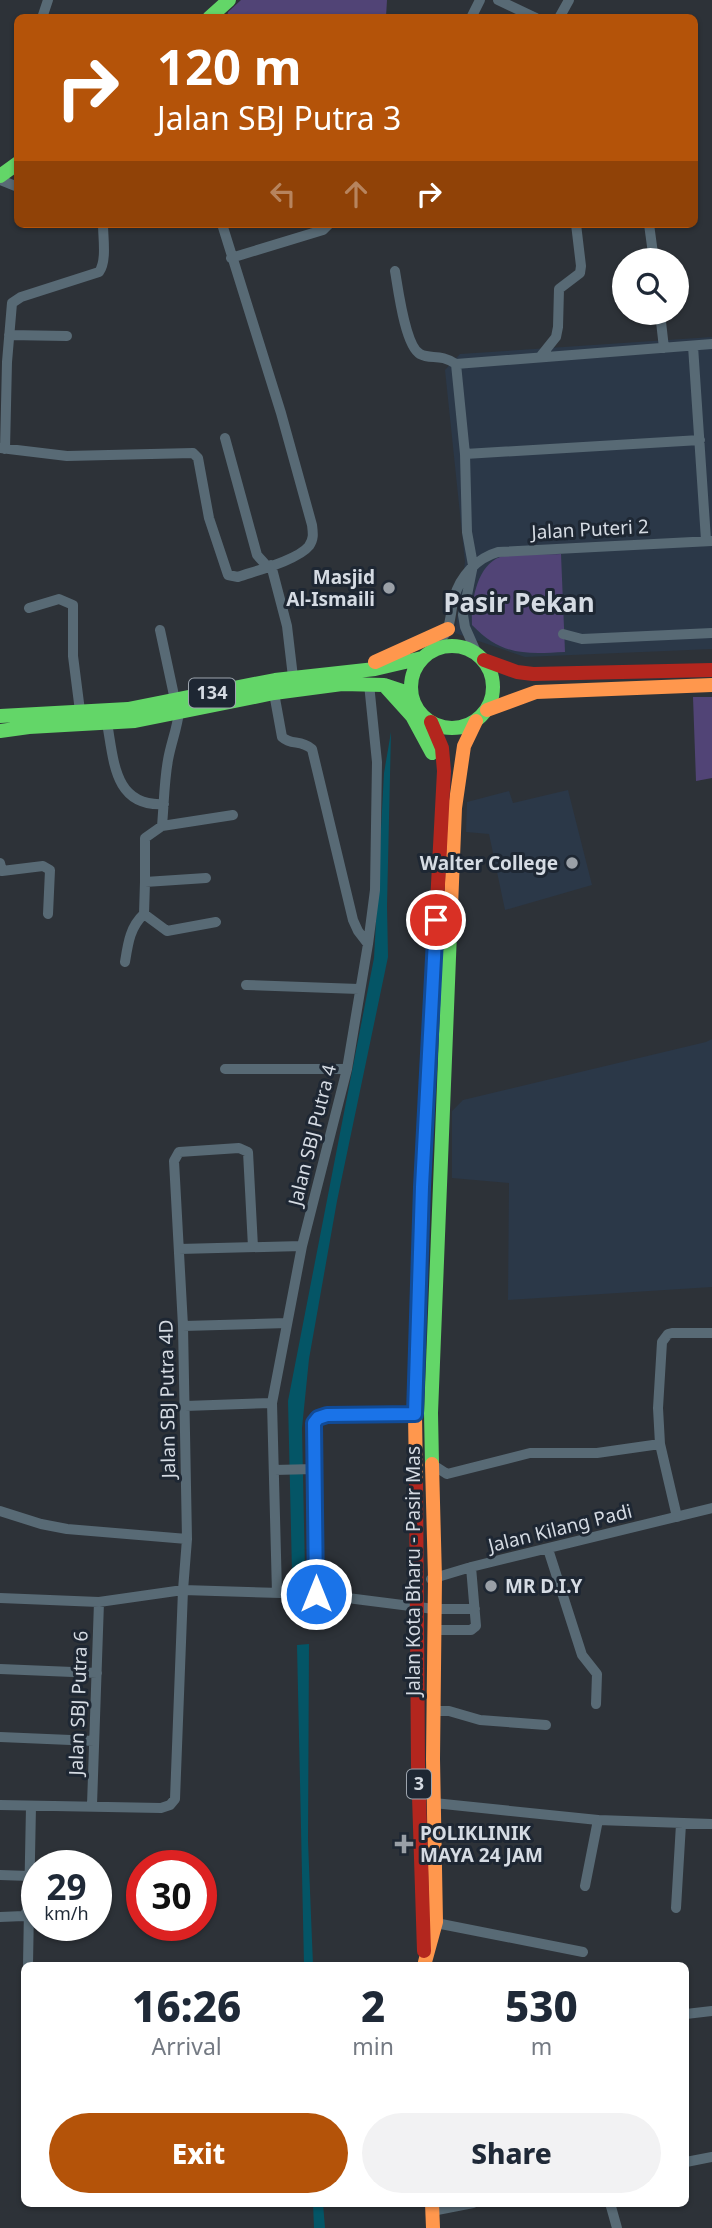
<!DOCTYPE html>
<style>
:root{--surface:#fff;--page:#f2f2f3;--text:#1f2937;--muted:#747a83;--accent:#b45309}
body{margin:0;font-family:"Noto Sans",sans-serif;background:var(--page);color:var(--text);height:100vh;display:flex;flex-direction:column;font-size:26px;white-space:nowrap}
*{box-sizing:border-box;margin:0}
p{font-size:23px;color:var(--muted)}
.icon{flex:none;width:38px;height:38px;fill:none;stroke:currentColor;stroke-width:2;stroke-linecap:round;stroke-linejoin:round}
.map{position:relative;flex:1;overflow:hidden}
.side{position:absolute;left:21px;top:1962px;width:668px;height:245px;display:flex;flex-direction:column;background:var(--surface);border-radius:10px;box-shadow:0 2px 5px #0004}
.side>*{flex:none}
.guide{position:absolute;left:14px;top:14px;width:684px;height:214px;border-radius:10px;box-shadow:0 2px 5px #0004;background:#b45309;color:#fff;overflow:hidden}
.controls{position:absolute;left:612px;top:248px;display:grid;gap:14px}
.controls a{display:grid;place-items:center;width:77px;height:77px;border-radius:50%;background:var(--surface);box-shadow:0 2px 5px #0004;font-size:35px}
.speed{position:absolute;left:21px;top:1850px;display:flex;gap:14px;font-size:35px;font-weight:700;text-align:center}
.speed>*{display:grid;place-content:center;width:91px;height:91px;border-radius:50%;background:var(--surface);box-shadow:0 2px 5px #0004;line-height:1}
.speed small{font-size:18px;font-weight:400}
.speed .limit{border:10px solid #d22;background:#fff;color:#111}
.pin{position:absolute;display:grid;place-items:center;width:60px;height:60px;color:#fff;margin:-30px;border:4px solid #fff;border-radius:50%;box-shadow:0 2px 7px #0007}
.me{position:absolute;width:77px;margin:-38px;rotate:0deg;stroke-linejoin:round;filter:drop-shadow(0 0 5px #0008)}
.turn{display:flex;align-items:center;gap:24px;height:147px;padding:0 28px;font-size:32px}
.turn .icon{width:91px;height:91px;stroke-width:2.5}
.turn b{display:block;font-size:49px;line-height:60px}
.lanes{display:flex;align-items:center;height:66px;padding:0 28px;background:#0003;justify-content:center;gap:35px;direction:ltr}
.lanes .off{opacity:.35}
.eta{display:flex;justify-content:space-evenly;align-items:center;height:119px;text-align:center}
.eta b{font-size:42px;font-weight:800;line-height:49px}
.button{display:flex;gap:14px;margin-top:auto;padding:14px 28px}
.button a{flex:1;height:80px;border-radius:42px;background:var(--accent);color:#fff;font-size:28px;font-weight:800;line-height:80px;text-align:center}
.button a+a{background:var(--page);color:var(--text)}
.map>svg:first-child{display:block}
.built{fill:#2b3848}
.green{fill:#514476}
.water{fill:#045566}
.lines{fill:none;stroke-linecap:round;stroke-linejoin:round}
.street{stroke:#586a75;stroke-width:10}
.fast{stroke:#63d668;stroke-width:14}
.slow{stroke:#ff974d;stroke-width:14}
.jam{stroke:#b3261e;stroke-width:14}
.route-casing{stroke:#114b97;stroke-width:18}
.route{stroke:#1a73e8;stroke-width:12}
.poi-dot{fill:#9aa0a7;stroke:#1e2733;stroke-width:2.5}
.labels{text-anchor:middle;stroke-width:6;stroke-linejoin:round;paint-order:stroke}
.shield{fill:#1e2733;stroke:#9ea5ae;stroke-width:2}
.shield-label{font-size:18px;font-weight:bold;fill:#d5dbe3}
.street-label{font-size:19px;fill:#d5dbe3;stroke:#1e2733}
.poi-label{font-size:19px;font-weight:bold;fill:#d5dbe3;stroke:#1e2733;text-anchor:end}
.district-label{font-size:26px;font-weight:bold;fill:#d5dbe3;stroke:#1e2733}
</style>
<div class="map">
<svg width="712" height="2228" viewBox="0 0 712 2228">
<rect width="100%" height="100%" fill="#2d3238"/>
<path class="built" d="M712,337v312l-187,8 -70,-24 10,-71 -20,-192 15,-16z
M568,790l24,95 -87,25 -16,-76 -23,-2 1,-30 42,-11 4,12z
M712,1039v248l-204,13 1,-117 -57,-5v-67l11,-11 243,-58z"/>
<path class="green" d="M241,0h146l-1,17h-159l1,-5z
M561,554l4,98c-40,2 -63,4 -93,-27 -1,-22 4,-59 28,-68 11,-4 47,-2 61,-3z
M693,697h19v81l-16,3z"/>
<path class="water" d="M391,732l-4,174 1,51 -51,244 -28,158 -7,69 3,143 -13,1 -4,-171 86,-443 10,-185z
M309,1644l-1,197 5,124h-9l-7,-320z
M313,2203h10l2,25h-11z"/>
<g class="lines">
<path class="street" d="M498,0l38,18
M42,18l6,-18
M471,18l9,-18
M559,18l10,-18
M0,180l18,7
M649,224l5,37
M231,258l92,-28 6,-6
M395,271c3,17 10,75 25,83 11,6 20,-1 36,10l256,-20
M660,313l4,35
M9,335l58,1
M693,346l13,194
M540,357l16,-20 2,-10 1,-38 21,-16 1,-7 -5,-42
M456,364l9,90 2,78 6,33 -10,50 2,12 12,27
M225,438l32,117 10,11
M0,448l67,8 126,-3 5,5 11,60 19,57 10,2c17,-6 60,-17 71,-31 5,-7 4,-13 3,-21l-31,-112 -59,-189
M5,449l2,-87 5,-59 9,-6 78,-25c8,-11 4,-34 4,-48
M465,454l235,-14
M271,565l16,61 6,51
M29,608l30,-9 14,6v51l7,55
M160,630l15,70
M563,634l19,5 130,-6
M434,649c4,-6 9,-12 13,-18 4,-10 4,-22 7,-33 6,-22 23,-40 44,-46l214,-11
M274,693l8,44c10,9 18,2 30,12l41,171 5,11 10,13
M179,712c-2,17 -8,31 -11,48 -4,22 -4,44 -6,66l71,-11
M107,723c7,38 7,84 57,81
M162,826l-17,12v44l61,-4
M0,863l2,8 41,-5 7,4 -2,44
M144,914l23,17 49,-9
M125,962c3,-19 5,-35 19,-48l1,-32
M246,985l113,4
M225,1069h122
M179,1249l123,-3
M183,1326l104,-3
M185,1406l87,-3
M433,1465l14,9 83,-21h67l63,-9
M274,1470l40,-1
M0,1511l41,13 26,5 120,10
M677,1517l-17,-73 -2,-36 4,-66 6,-8 4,-1h40
M548,1549l34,106 15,19 -1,30
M431,1579l40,-12 241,-59
M277,1593l-5,-190 30,-157 45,-177 21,-125 7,-54 2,-128 -8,-78
M316,1594l-2,-171 4,-5 8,-3 89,-1
M0,1598l99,4 84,-12 133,4 118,15h41
M433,1630h38l5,-4 -5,-59
M0,1669l97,4
M433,1711h16l31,9 66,5
M0,1737l94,4
M434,1803l164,17 114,4
M0,1805l161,3 9,-3 5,-6 8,-209 4,-51 -4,-213 -9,-165 5,-9 60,-4 9,4 5,95
M92,1805l7,-203
M0,1875l30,1
M585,1886l13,-66
M676,1908l5,-84
M0,1917l24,-1 5,-8 2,-102
M436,1923l147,29
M28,1965l1,-57
M686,2014l26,-3
M686,2162l26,-5
M610,2203l7,25
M432,2211l41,-8"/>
<path class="fast" d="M209,18l20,-18
M0,176l18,-13
M411 687a41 41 0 1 1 82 0a41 41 0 1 1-82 0Z
M384,685l28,31 20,37
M0,716l128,-7 147,-29 100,-11 47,-11
M0,731l29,-4 106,-6 139,-28 68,-9 42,1 18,6 10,8
M432,1464l-1,-51 20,-506"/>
<path class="slow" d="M375,662l73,-33
M487,710l49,-18 176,-7
M451,907l4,-99 9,-62 12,-25
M416,1480l-1,-66 11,-304
M425,1962l11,-40 -3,-163 2,-181 -3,-114
M432,2203l1,25"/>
<path class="jam" d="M484,660l33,12 16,2 179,-4
M426,1110l18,-339 -2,-23 -11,-26
M416,1480l2,285 6,186"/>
</g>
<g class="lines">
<g class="route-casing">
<path id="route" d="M316,1594l-2,-171 4,-5 9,-3 88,-1 7,-227 14,-267"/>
</g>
<use href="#route" class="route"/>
</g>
<g class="poi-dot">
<circle cx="389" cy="588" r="7"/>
<circle cx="572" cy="863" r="7"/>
<circle cx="491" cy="1586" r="7"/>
<path d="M400.5 1833.5h7v7h7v7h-7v7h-7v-7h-7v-7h7z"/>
</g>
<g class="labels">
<g class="shield">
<rect x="189" y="678.5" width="46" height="29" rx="5"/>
<rect x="407" y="1769.5" width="24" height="29" rx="5"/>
</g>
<g class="shield-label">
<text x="212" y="699">134</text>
<text x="419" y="1790">3</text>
</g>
<g class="street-label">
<text transform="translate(590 529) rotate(-3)" y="7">Jalan Puteri 2</text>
<text transform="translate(312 1135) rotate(-76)" y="7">Jalan SBJ Putra 4</text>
<text transform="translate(167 1399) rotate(-91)" y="7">Jalan SBJ Putra 4D</text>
<text transform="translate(560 1528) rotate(-14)" y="7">Jalan Kilang Padi</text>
<text transform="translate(413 1571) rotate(-90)" y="7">Jalan Kota Bharu - Pasir Mas</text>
<text transform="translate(78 1703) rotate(-88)" y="7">Jalan SBJ Putra 6</text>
</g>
<g class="poi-label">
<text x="375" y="584">Masjid<tspan x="375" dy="22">Al-Ismaili</tspan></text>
<text x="558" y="870">Walter College</text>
<text x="505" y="1593" text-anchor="start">MR D.I.Y</text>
<text x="420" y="1840" text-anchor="start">POLIKLINIK<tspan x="420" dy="22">MAYA 24 JAM</tspan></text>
</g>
<g class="district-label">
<text x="519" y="612">Pasir Pekan</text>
</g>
</g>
</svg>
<div class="controls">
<a><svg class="icon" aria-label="search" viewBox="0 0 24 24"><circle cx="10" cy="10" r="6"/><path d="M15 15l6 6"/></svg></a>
</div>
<div class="speed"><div>29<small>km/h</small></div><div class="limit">30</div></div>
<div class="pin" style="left:436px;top:920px;background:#d93025"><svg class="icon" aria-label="arrive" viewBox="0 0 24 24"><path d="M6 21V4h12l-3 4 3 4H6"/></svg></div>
<svg class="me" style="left:316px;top:1594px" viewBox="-20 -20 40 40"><circle r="17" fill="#1a73e8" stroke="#fff" stroke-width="3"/><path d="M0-11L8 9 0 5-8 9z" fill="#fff"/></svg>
<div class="guide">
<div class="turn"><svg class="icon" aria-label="right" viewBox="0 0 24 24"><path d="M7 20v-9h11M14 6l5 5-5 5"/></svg><div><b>120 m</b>Jalan SBJ Putra 3</div></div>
<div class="lanes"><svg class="icon off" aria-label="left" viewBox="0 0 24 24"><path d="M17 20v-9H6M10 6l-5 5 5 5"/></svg><svg class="icon off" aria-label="ahead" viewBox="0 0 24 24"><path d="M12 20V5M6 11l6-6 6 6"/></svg><svg class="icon" aria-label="right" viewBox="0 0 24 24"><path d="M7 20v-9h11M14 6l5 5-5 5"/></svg></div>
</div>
<section class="side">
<div class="eta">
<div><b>16:26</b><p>Arrival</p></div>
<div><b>2</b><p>min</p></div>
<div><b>530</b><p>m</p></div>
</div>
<div class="button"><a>Exit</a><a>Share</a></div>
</section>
</div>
